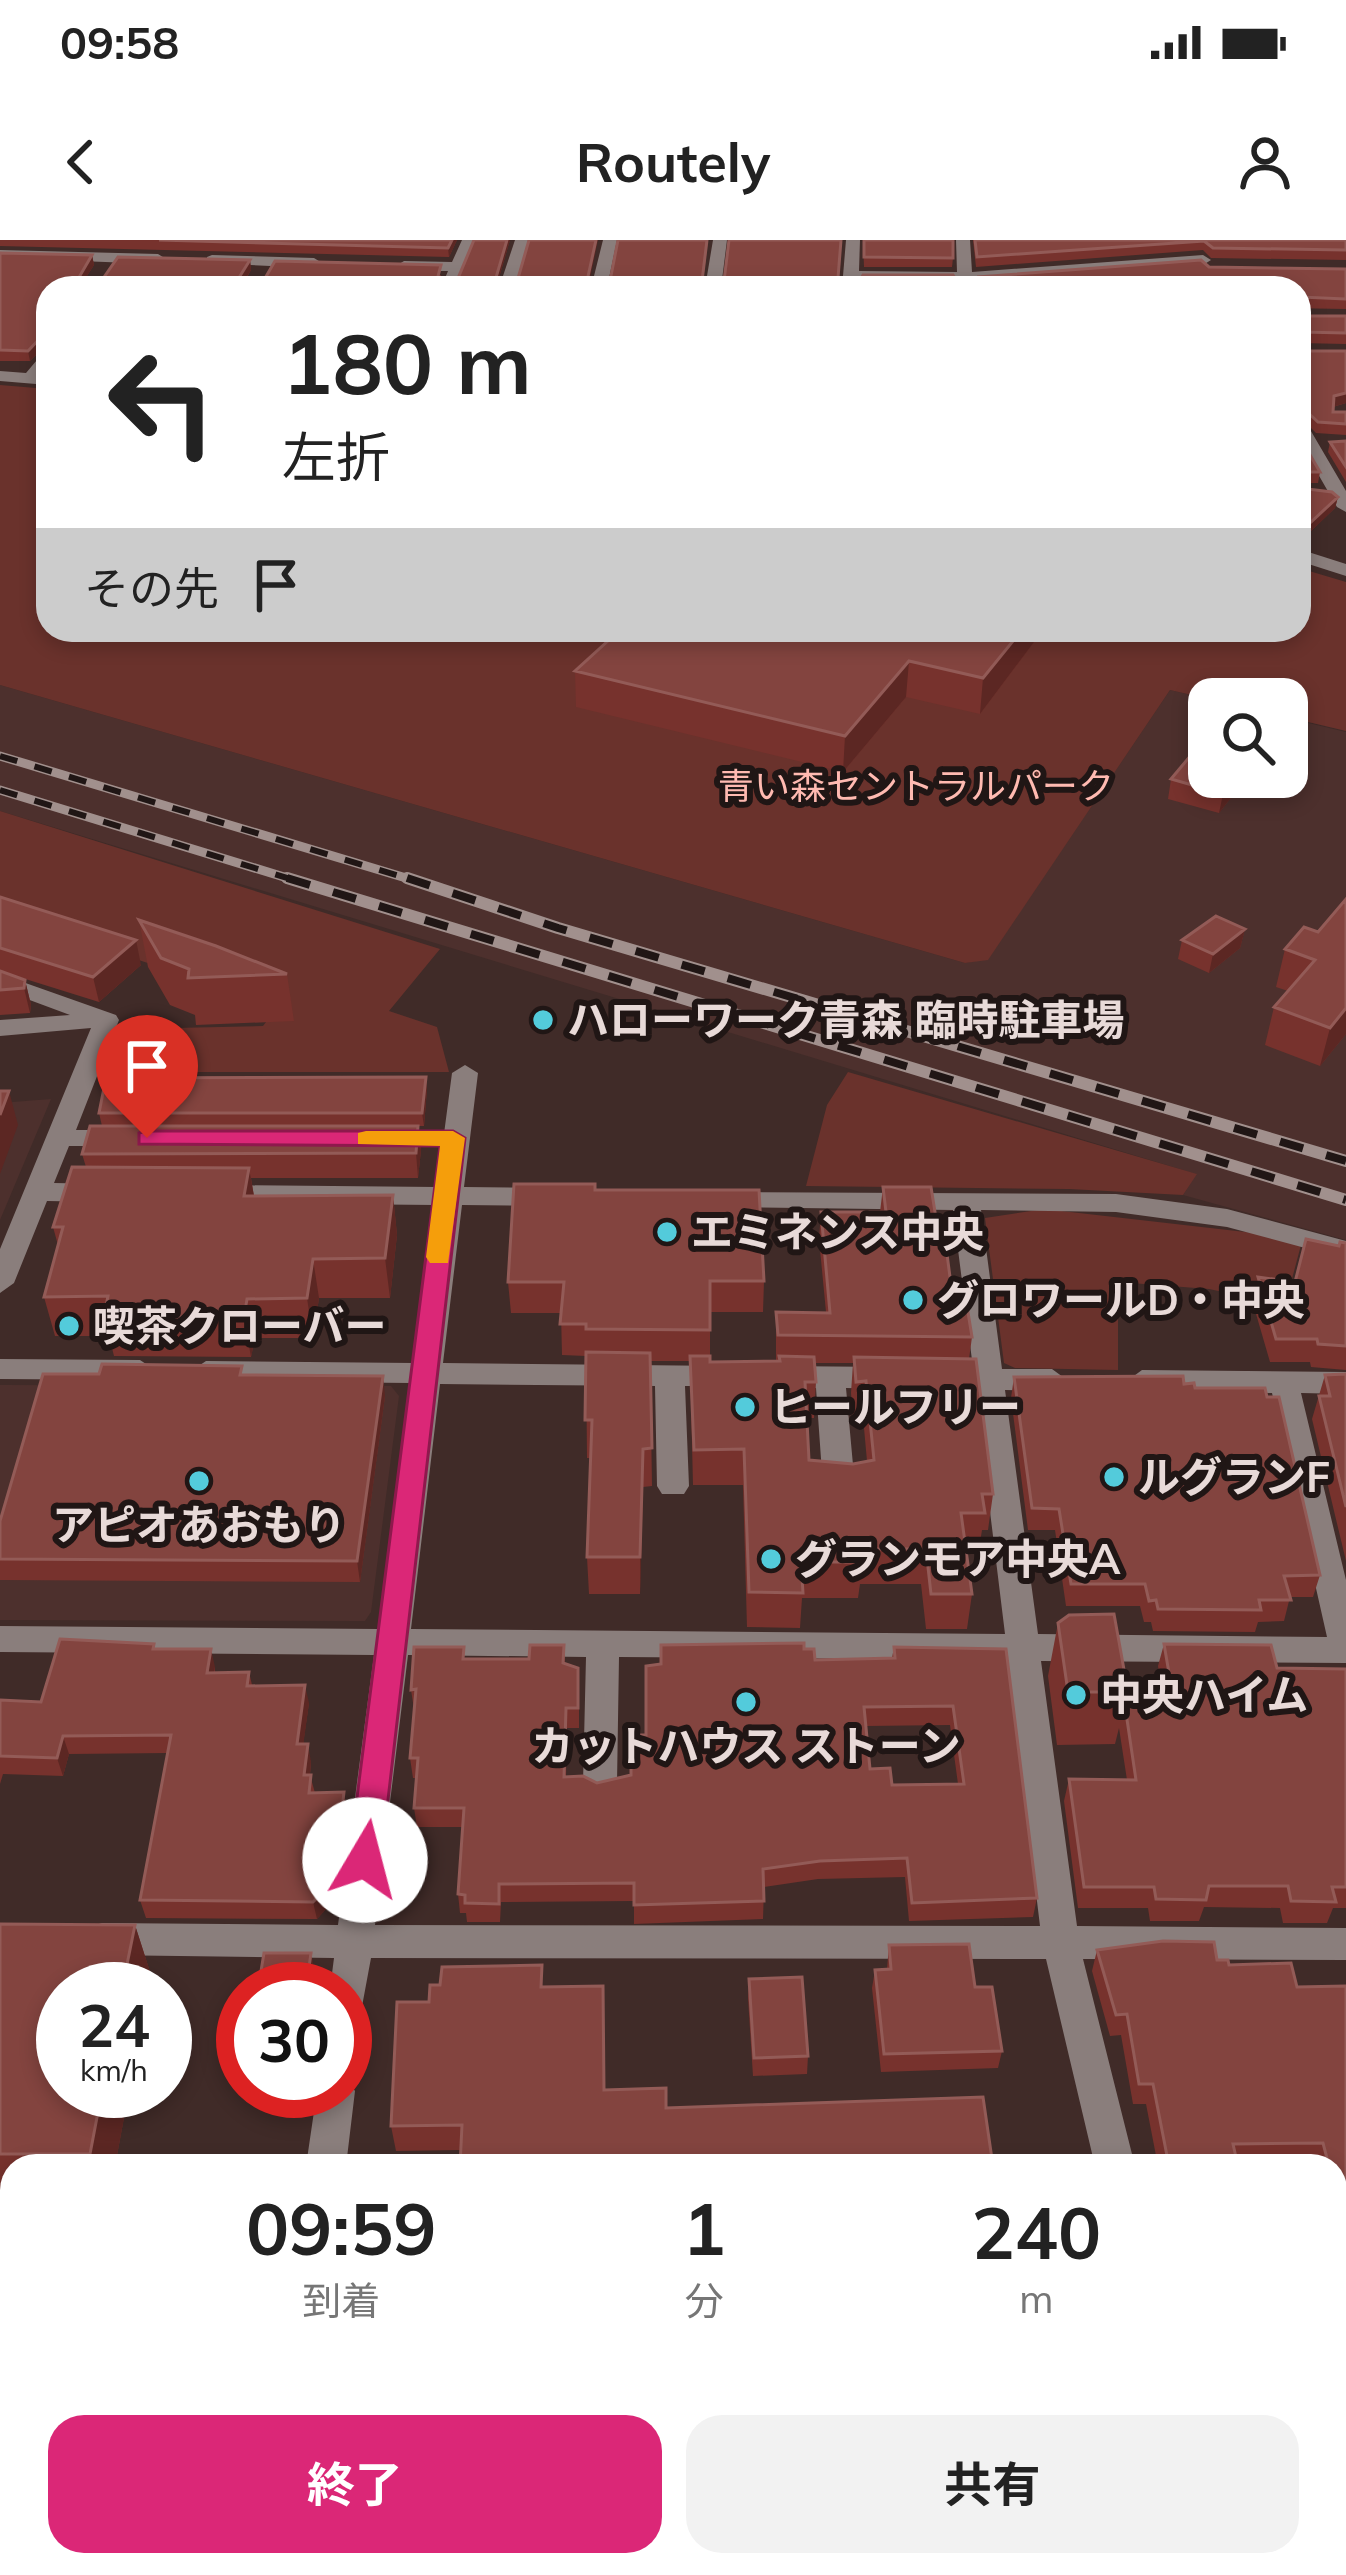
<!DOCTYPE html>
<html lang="ja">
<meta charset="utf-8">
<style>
:root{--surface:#fff;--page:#f2f2f2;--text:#222;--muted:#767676;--accent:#db2777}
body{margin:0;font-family:Mulish,"Noto Sans JP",sans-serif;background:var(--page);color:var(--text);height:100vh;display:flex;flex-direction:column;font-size:45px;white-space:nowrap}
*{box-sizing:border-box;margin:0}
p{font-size:39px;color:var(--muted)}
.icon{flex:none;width:66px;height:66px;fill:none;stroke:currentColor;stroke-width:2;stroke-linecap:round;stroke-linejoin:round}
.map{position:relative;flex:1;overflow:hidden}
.sheet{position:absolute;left:0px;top:1914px;width:1347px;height:423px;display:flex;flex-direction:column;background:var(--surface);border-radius:36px 36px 0 0;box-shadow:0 6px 18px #0003}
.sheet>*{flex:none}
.guide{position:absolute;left:36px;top:36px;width:1275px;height:366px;border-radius:36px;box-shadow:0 6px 18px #0003;background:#fff;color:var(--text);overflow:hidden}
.controls{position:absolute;left:1188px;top:438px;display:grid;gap:24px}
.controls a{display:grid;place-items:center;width:120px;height:120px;border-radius:24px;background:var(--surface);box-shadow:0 6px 18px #0003;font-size:60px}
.speed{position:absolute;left:36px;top:1722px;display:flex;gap:24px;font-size:60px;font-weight:700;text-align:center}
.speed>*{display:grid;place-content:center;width:156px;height:156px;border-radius:50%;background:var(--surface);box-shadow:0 6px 18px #0003;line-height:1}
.speed small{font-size:30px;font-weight:400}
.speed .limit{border:18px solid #d22;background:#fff;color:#111}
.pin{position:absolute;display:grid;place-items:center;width:102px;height:102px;color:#fff;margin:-123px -51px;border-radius:50% 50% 50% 0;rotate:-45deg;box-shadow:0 0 12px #0007}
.pin .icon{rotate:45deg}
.me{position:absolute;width:132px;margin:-66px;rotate:8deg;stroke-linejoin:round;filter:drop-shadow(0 0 9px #0008)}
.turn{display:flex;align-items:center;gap:42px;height:252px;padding:0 48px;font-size:54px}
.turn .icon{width:156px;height:156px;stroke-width:2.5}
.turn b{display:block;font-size:84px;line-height:102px}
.then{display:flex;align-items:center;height:114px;padding:0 48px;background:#0003;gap:24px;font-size:45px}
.eta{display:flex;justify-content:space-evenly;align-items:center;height:204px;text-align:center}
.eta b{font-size:72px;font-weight:700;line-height:84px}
.cta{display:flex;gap:24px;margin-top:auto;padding:24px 48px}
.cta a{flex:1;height:138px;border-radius:36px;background:var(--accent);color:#fff;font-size:48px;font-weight:700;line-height:138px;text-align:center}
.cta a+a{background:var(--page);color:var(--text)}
.status{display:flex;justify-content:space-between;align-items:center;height:84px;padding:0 60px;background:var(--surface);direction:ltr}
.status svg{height:33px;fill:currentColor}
header{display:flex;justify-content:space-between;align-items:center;height:156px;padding:0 48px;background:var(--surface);font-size:54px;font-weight:700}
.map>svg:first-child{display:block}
.built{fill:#4d302d}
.green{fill:#6a322c}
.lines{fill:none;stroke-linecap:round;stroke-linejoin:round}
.minor{fill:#8a7e7c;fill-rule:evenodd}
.rail-far1-casing{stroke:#a1908d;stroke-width:9}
.rail-casing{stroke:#a1908d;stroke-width:12}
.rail-far1{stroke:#201615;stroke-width:6;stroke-dasharray:18;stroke-linecap:butt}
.rail{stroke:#201615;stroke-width:8;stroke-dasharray:24;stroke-linecap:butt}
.wall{fill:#77322d;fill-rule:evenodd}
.shaded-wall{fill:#5c2723}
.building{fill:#83443f;stroke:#935b57;stroke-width:3;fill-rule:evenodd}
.route{fill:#db2777;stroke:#8e194d;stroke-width:3}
.slow{fill:#f59e0b}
.poi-dot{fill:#53cbdb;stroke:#201615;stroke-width:4.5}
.labels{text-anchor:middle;stroke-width:12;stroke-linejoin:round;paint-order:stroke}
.far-park-label{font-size:36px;fill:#ffbab1;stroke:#201615}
.poi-label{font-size:42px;font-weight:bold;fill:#e8dad8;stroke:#201615;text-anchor:start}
</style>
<div class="status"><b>09:58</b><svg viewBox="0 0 49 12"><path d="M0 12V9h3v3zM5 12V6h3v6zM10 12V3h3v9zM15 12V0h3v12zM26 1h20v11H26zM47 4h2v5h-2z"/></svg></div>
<header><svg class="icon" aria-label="back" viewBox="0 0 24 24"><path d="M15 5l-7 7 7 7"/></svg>Routely<svg class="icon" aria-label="person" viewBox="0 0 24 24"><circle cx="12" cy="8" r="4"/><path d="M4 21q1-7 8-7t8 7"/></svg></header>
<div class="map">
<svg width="1346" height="2335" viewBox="0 0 1346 2335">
<rect width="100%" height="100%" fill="#402b28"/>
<path class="built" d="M0,445l965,278 23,-4 182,-269 39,9v78h78v-59l59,14v508l-163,-45 13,-21 -1196,-363z
M51,859l-51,121v-117z
M0,1145l391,1 8,10 -28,216 -6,9 -365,-1z"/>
<path class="green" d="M0,145l48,4v241h1251v-62l47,14v149l-59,-14v-18h-78l-39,-9 -182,270 -23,3 -965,-278z
M0,571l440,138 -51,62 48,16 12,45h-339l18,-43 135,-3 10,-13 -65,-30 -208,-69z
M848,832l349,102 -14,21 -114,-6 -263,-3 21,-81z
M1044,969l210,24 47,12 -16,60 -76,-16 -91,-7v88l-103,-2 -11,-5 -19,-145z"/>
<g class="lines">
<path class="minor" d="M462,0h14l-19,48h-16l7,-17h-44l-8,-5 8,-5 48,1z
M515,0h14l-14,48h-16z
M603,0h14l-10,48h-16z
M713,0h14l-6,48h-16z
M846,0h14l-1,31 98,1 -1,-32h14l2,32 231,-17 8,5 -8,5 -231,16 1,7h-16v-7l-99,-1v8h-16z
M0,10l158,4 8,5 -8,5 -158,-6z
M212,15l102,3 8,5 -8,5 -107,-5v-6z
M48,107v17l-7,10 7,1v10l-48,-4v-10l26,2z
M1299,181l9,5 38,65v21l-9,-5 -38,-66z
M1299,309l47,15v12l-47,-15z
M0,734l116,41 3,5 -43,110h47l13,8 -13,8h-54l-15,37 51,1 14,9 -14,9 -58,-1 -33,82 -14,10v-44l91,-221 -91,8v-16l70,-5 -70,-26z
M465,825l13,8 -14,114 91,1 14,9 -14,9 -93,-1 -19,158 285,3 15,10 -15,10h-43l4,100 -5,8h-22l-5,-8 -2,-100 -215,-2 -29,245 594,5 -30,-245h-37l-15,-11 15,-11 35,1 -20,-158 -230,-3 -14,-9 4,-6 403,2 111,15 119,32v18l-119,-32 -111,-15 -135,-2 21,159h50l15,11 -15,11 -47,-1 33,244 289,3 -55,-244 -130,-1 -15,-11 15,-11 204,2v22l-45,-1 45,187v83l-305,-2 36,265 269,2v32l-263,-1 52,207h-40l-49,-207 -675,-1 -13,70 -13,5v-44h-15l4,-31 -232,-3 -13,-4 -5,-12 5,-12 13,-4 236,2 36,-270 -374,-3v-26l378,3 33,-246 -205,-2 -15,-10 15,-10 207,2 22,-158 -222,-2 -14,-9 14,-9 224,2 15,-114zM408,1415l178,2 -3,126 5,10 12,5 12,-5 5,-10 2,-126 389,3 32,266 -665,-1z
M0,1119l140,1 15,10 -15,10 -140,-1z
M776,1126l114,1 15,11 -15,11 -44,-1 9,99 -5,8h-22l-5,-8 -7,-99 -50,-4 -5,-7z
M345,1836l10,15 -9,75h-40l11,-75h28z
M1335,2032h11v42h-11z
M12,2080v42l-12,1v-42z
M256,2325h46l-1,10h-46z
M672,2325h46l-2,10h-46z
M1091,2325h46l-2,10h-46z"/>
<g class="rail-far1-casing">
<path id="rail-far1" d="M0,516l416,125
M0,550l297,91"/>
</g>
<g class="rail-casing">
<path id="rail" d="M287,638l1059,322
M407,638l151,50 788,233"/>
</g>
<use href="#rail-far1" class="rail-far1"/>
<use href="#rail" class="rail"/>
</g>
<path class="wall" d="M0,0h457l-8,17 -449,-11z
M510,0l-12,41h112l8,-41h90l-5,41 135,-3 5,5h131l235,-16 137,2v40l-1298,-21v55l-18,18h-30v-108l92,2 2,10 -9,14 17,1 148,-20 1,10 -7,13 197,-8 -1,6 16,2z
M863,0l90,18 -1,9h-88z
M973,0h373v20l-135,-2 -8,-8 -227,17z
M1301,76h45v28l-47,-1z
M1301,111h45v52l-13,4v5h13v23l-30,-2 -17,-17z
M1299,196l21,36 -2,11h-19z
M1346,201v41l-18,-30 2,-10z
M1299,248l39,9 -3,11 -26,25 -10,-3z
M620,390h423l-63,84 -74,-17 -63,75 -267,-65 -1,-36z
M1209,537h36l-1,4 -25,32 -51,-14 3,-20z
M0,657l141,68 -42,37 -96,-30 22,8 6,25 -1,8 -30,2z
M1346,659v135l-26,32 -55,-21 9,-38 14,-16 -12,-4 9,-38 33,-17z
M139,680l148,54 7,47 -98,4 -1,-10 -25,-10 -22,-38z
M1245,689l-5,19 -31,25 -31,-14 4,-19z
M427,849l-3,37h-322l-3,-13z
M418,886l3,24 -3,28h-167l3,18 139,-1 4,40 -7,63h-71l-6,40h-58l-4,19 -137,-1 -5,-20h-54l-11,-39 14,-52 -5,-18 33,-60 -4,-13z
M883,947l55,44 15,69 19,37 -3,22 24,135 -5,36h-6l-3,19h-13l6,45 -5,35h-41l-5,-45h-61l-2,14h-56l-2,30 -53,-1 -4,-142h-50l-3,-124h-40l2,125 -9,1 -3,107h-51l-2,-37 3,-99h-3l-1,-102 -24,-1 -1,-42h-50l-3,-31 87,-92 169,91 -1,31h-53v50l66,-1v-49h50l-7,-73 2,-27h59zM815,1123h38l-2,30 2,24h10l4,44 -14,3 -44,-4 -2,-42h7l2,-36z
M1346,1003v127l-35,-3 -1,-5h-40l-18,-62 6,-23 36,5 45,-36z
M1346,1134v187l-34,-142 13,-44z
M244,1135l141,21 -25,186 -360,-2v-59z
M1014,1137l170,7 11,4 125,187 -7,22h-23l-6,24 -26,1 -3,10 -102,-1 -2,-9h-7l-4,-16h-74l-11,-76h-27l-17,-132z
M1058,1383l70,69 -2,10h38l-6,-36 6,-22 113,24 69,1v239h-13l-6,15h-44l-3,-15 -76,-1 -5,14h-49l-2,-13h-70l-14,-107 5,-22 58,1 -8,-52 -4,16 -58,1 -9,-69z
M564,1405l1,19 13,4 1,20v40h-12l-1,49 31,6 34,-8 15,-40 158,-86 11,11 77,-2 2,-11 112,2 31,249 -4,19 -124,4 -4,-44 -87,2 -54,8 -1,32 -129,5v-23l-133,1 -1,20h-33l-1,-9h-6l-2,-19 4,-67h-45l-3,-19 3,-30h-4l-3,-20 4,-49 -3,-19 54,-31h64zM950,1485l8,59 -66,1 -22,-16 -4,-43z
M156,1409l59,18v6l34,-1 3,13 57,18 -6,41 8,18 -1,13 5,18 32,17 -5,43h-8l-8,56 -9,10 -171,-1 -6,-18 28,-147 -99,1 -6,22 -60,-2 -3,10v-84l41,2z
M0,1684l135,1 16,50 -2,14h-86v102h66l-14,75h-103v34h-12z
M889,1705l86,42 27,64 -4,17 -117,4 -9,-84 3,-18 12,-1z
M1097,1710l120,10 80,27 49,-1v231l-11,1v-52h-20l-1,-4 -77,2 1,2h-80l-12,-62h-13l-12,-69 -11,1 -18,-65z
M542,1725l-82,185 -64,1 -5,-25 38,-124 11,-17z
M749,1739l59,77 -1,18 -54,2 -5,-78z
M1339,2086l7,3v170h-11v-165z
M536,2325h127l-3,10h-123z
M1148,2325h148l-1,10h-130l-17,-5z"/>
<path class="shaded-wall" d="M452,0h5l-8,17 -1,-9z
M507,0h3l-14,48 -1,-7z
M596,0h2l-10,48 -1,-7z
M92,15l2,10 -15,23 -1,-9z
M250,20l1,10 -10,16 -1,-10z
M46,92l2,11 -18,18 -2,-10z
M1346,153v10l-14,4 2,-11z
M1338,257l-3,11 -26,25 2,-11z
M1022,390h21l-63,84 3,-36z
M909,421l-3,36 -63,75 2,-36z
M1236,537h9l-1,4 -25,32 4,-19z
M1245,689l-5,19 -31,25 4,-19z
M136,700l5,25 -42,37 -6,-25z
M25,740l6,25 -1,8 -6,-25z
M1346,768v26l-26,32 10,-38z
M426,837l1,12 -3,37 -2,-13z
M9,851l9,34 -18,49v-59z
M418,886l3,24 -3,28 -2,-25z
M249,928l7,40 -12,-12z
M393,955l4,40 -7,63 -5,-40z
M313,1019l6,39 -6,40 -6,-40z
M247,1059l8,39 -4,19 -7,-39z
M383,1136l2,20 -25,186 -3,-21z
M643,1209v38l-3,107v-37z
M211,1409l4,18 -4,24 -4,-18z
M305,1445l4,18 -8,59 -4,-18z
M63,1496l6,18 -6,22 -6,-18z
M308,1504l3,18 -3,31 -4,-18z
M344,1552l3,18 -5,43 -3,-17z
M331,1596l3,17 -8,56 -9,10 -4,-17z
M135,1685l16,50 -2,14h-27z
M311,1713l4,19 -2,17h-7z
M102,1851h27l-14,75h-21l-4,-12z
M12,2195v93l-6,47h-6v-42z
M447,2325h7v10h-8z
M653,2325h10l-3,10h-8z"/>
<path class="building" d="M159,0h293l-4,8z
M474,0h33l-12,41 22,1 12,-42h67l-9,41h23l8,-41h89l-5,41h22l5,-41h112l-3,38 5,5h16l4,-8h90l5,8h16l4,-6 223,-17 8,7 137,2v30l-45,-2 -2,7v-16h-1251v54l-2,-10 -18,19 -28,-1v-97l92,2 -14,24 24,1 16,-23 132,3 -10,16 4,7 20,-3 11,-19 166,4 -4,15 19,3z
M864,0h89v18l-89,-1z
M975,0h371v10l-133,-2 -9,-7 -227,16z
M1299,74l2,2h45v17l-45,-1 -2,7z
M1299,109l2,2h45v42l-12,3 -1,16h13v12l-28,-2 -17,-16 -2,2z
M1299,196l21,36h-21z
M1346,201v26l-16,-25z
M1299,248l33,4 6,5 -27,25 -12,-3z
M620,390h402l-39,48 -74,-17 -64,75 -270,-65z
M1197,508l12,3v26h27l-13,17 -52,-15z
M0,657l136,43 -43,37 -93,-29z
M1346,659v109l-16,20 -56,-21 41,-47 -30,-11 19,-22 14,5z
M1216,676l29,13 -32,25 -31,-14z
M139,680l77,26 71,28 -99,4 1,-9 -28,-11z
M0,731l25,9 -1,8 -24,2z
M426,837l-4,36h-323l7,-35z
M0,851h9l-9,24z
M90,886h328l-2,27 -334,1z
M72,927l177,1 -5,28 149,-1 -8,63 -72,1 -6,39 -60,1 -3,19 -140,-2 4,-20 -64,1 19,-70h-10z
M514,944h81v6h164l5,91h-54v49l-124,-1v-5h-26l4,-42h-56z
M883,947h48l7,44h6l9,69h13l6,37 -194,-2 -2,-23 54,1 -9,-101h65z
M1306,999l33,7 1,-4 6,1v103l-28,-2 -1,-5h-41l-18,-62 37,5z
M586,1112l64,1 2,95 -9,1 -3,108h-53l5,-137h-7z
M690,1116h20v6l70,-1 -1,-5 35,1 2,25h-11l4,78 44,4 21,-4 -8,-79 -10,1 -2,-25 122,2 17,135h-11l3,19h-24l11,81h-41l-5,-45h-65l1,13h-61l2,31 -54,-1 -5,-143 -50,1z
M102,1124l140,2 -2,9 143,1 -26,185 -357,-2v-38l43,-147h56z
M1346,1134v133l-27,-111h11l-5,-21z
M1183,1136l1,8 10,-1 1,5h70l2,9h12l41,178 -36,1 7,24h-32l2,10 -103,-1 -2,-9 -7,1 -4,-17h-74l-12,-75 -27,-1 -18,-131z
M1114,1374l14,78h-60l-10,-69 11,-8z
M60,1399l94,5 -1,5h58l-4,24 42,-1 -2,14 58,-1 -8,59h11l-4,31h7l-2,18 35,-1 -5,44h-8l-8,56 -10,10 -173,-2 31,-165 -108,1 -6,22 -57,-2v-56l41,2z
M804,1403v6h10l1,11 80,-2 -1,-11 112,2 31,249 -125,5 -5,-45 -87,3 -57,8 1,32 -130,4v-22l-135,1v20l-34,-1v-8l-7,-1 6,-86h-50l4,-50h-8l6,-69 -5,1 3,-43h50l-1,12h66l1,-14h34l-1,18 15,5v40h-12l-2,69 19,-1 14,7 34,-8v-40h15v-69l15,-2v-19zM953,1466l11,78 -72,1 -2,-17 -20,1 -6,-62z
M1164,1404l107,1 6,23 69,1v218h-14l4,15 -45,-1 -3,-15h-79l-3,14 -50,-1 -2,-12h-70l-15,-108 67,1 -11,-74 1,-4h48z
M0,1684l135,1 -13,64h-59v102h39l-12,63h-90z
M1163,1701l51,1 3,18h11l1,5 62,-2 6,24 49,-1v212l-9,1 -2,-10v-23h-6l-6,-23 -90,1 5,22h-69l-16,-82h-14l-12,-70 -11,1 -19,-65z
M969,1704l6,43h17l10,64 -118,3 -9,-84 16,-1 -2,-24z
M264,1713h47l-5,36h-48z
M542,1725l-1,22 62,-1 1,104 62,-2v20l317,-11 10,69h-533l2,-41 -71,1 6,-124h32l1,-17h10l2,-18z
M802,1737l6,79 -54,2 -5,-79z
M1339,2086l7,3v155h-5l-3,-58h-3v-56z
M0,2149h12v46l-12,98z
M311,2325h136l-1,10h-136z
M607,2325h46l-1,7z
M719,2325h96l-2,9 -8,-1 -1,2h-87z
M959,2325h101l-1,3 20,5v2h-122z
M1185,2325h111l-1,10h-73z"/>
<path class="route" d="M147,891h306l12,7 -84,722 -4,10 -12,4 -11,-4 -5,-10 91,-714 -301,-2v-11z"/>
<path class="slow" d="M366,891h87l12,7 -17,125h-18l-4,-6 14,-111 -82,-2v-11z"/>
<g class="poi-dot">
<circle cx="543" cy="780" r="12"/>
<circle cx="667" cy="992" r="12"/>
<circle cx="913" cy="1060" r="12"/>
<circle cx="69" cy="1086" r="12"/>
<circle cx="745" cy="1167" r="12"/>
<circle cx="1114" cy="1237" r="12"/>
<circle cx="199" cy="1241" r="12"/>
<circle cx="771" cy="1319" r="12"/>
<circle cx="1076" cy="1455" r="12"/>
<circle cx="746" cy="1462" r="12"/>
</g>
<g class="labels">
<g class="far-park-label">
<text x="916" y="559">青い森セントラルパーク</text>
</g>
<g class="poi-label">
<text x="567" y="795">ハローワーク青森 臨時駐車場</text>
<text x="691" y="1007">エミネンス中央</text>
<text x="937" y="1075">グロワールD・中央</text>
<text x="93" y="1101">喫茶クローバー</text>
<text x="769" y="1182">ヒールフリー</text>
<text x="1138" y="1252">ルグランF</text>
<text x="199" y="1300" text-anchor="middle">アピオあおもり</text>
<text x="795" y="1334">グランモア中央A</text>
<text x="1100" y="1470">中央ハイム</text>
<text x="746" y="1521" text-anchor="middle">カットハウス ストーン</text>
</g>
</g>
</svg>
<div class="controls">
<a><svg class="icon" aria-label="search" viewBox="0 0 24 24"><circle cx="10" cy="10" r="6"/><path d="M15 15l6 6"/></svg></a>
</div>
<div class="speed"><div>24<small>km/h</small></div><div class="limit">30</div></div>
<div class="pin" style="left:147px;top:898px;background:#d93025"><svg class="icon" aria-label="arrive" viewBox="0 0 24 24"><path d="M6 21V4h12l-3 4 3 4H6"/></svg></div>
<svg class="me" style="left:365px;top:1620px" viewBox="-20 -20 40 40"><circle r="19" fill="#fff"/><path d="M0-13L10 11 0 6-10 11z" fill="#db2777"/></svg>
<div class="guide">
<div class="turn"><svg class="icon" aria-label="left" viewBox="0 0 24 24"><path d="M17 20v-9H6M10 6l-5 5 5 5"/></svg><div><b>180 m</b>左折</div></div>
<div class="then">その先<svg class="icon" aria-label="arrive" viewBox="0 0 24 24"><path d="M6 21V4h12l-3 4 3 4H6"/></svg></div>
</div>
<section class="sheet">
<div class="eta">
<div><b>09:59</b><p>到着</p></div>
<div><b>1</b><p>分</p></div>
<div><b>240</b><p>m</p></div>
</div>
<div class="cta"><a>終了</a><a>共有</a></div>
</section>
</div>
